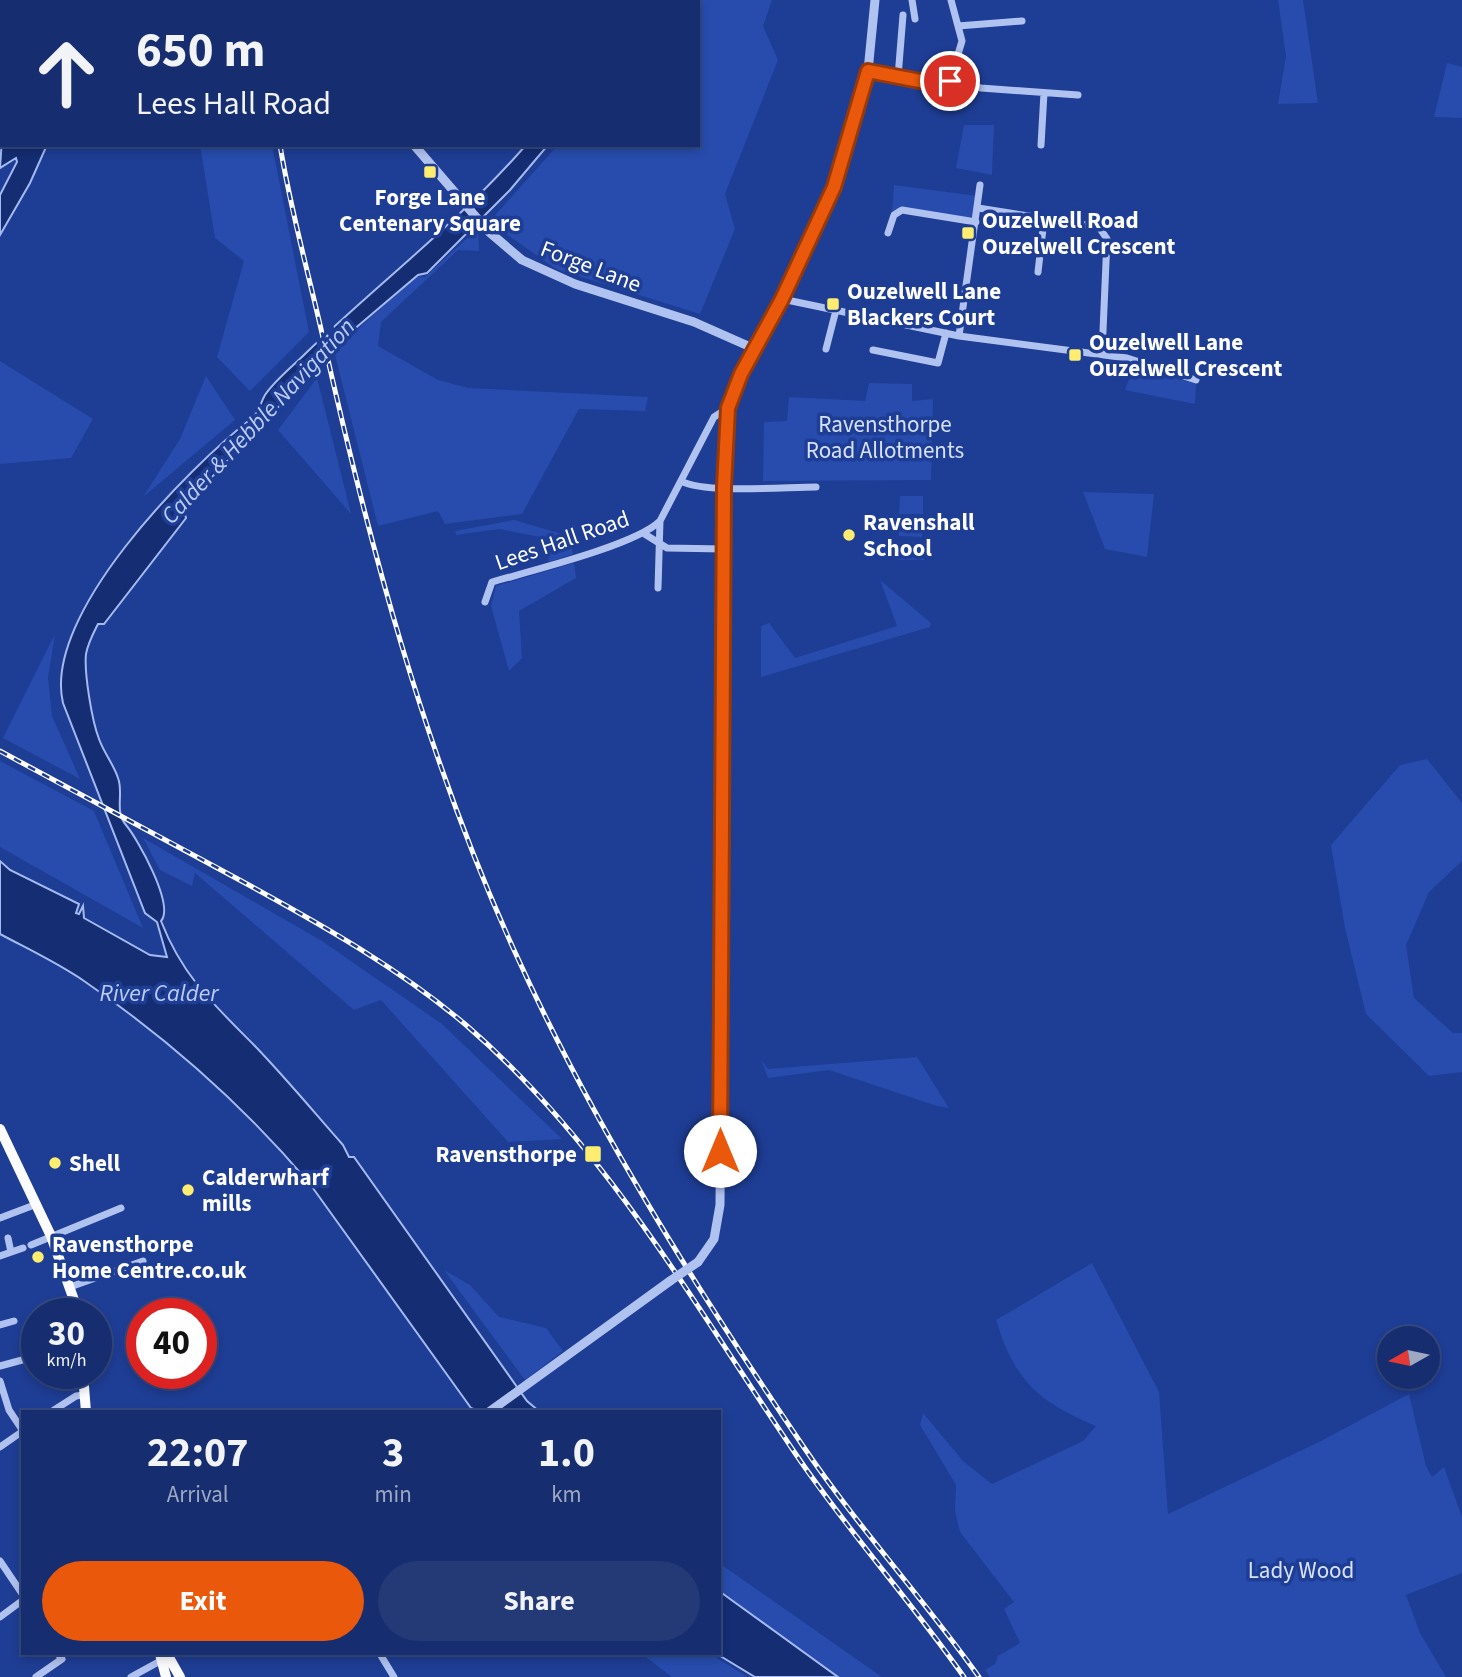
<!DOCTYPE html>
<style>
:root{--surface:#162e6f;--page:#233a77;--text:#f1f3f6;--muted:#9ea8c3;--line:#354a82;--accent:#ea580c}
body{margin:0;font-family:"Source Sans 3",sans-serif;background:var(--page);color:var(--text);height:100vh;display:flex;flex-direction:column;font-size:26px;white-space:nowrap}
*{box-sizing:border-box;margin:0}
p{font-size:23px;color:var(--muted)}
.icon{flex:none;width:38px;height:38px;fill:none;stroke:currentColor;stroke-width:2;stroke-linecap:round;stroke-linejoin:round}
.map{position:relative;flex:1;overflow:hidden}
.sheet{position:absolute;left:21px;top:1410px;width:700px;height:245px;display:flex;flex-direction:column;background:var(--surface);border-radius:0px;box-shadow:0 4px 10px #0003,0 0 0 2px var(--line)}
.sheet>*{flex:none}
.top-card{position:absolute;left:0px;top:0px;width:700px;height:147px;box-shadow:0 4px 10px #0003,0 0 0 2px var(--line);background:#162e6f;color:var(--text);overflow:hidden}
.needle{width:46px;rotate:261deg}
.buttons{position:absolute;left:1377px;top:1326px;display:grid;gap:14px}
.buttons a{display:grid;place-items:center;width:63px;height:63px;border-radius:50%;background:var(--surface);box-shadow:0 4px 10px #0003,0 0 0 2px var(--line);font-size:35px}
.speed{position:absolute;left:21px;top:1298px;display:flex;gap:14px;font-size:35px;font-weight:700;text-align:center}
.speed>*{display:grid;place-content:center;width:91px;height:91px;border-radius:50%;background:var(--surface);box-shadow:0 4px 10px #0003,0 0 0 2px var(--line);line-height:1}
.speed small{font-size:18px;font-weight:400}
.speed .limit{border:10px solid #d22;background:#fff;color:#111}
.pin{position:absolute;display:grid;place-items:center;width:60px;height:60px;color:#fff;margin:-30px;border:4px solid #fff;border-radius:50%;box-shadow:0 2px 7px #0007}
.me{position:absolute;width:77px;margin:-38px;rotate:0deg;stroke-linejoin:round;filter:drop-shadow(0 0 5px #0008)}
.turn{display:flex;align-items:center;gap:24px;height:147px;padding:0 21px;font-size:32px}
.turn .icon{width:91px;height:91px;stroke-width:2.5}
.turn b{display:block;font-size:49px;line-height:60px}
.eta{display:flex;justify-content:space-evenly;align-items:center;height:119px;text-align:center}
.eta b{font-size:42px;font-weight:700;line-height:49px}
.cta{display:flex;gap:14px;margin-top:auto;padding:14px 21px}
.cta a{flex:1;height:80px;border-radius:42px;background:var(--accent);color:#fff;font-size:28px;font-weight:700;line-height:80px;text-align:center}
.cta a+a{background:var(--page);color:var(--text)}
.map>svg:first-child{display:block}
.green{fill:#274cad}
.water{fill:#142d73;stroke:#a4baf0;stroke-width:2}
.pier{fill:#1e3d94}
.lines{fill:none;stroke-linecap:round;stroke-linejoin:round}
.minor{stroke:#b0c2ef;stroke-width:7}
.tertiary{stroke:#b0c2ef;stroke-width:9}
.trunk{stroke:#fcfcff;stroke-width:10}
.rail-casing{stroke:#fff;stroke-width:5}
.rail{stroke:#1e3d94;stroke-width:2.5;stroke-dasharray:8;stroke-linecap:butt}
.tertiary-bridge{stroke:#b0c2ef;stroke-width:9}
.route-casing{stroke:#983908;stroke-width:18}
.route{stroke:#ea580c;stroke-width:12}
.poi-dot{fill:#feed6f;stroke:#1e3d94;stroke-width:2.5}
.labels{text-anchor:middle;stroke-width:7;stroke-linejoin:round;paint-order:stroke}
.poi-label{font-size:23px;font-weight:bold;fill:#fff;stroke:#1e3d94;text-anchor:start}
.street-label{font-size:23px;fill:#fff;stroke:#1e3d94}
.park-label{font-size:23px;fill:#d7e1fa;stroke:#1e3d94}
.water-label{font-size:24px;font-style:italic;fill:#bdcdf5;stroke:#1e3d94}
</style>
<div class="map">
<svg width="1462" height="1677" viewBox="0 0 1462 1677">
<rect width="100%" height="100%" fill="#1e3d94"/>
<path class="green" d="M636,0h136l-9,26 15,34 -53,134 10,35 -35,85 -144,-45 -67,-47 69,-77h140v-143z
M1278,0h25l15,103 -40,1 8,-48z
M1447,63l15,4v51l-28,-1z
M964,125h30l-2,50 -36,-7z
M200,145h72l37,187 -59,59 -33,-34 27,-96 -29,-23z
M894,185l84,11 -4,25 -72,-13 -10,5z
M478,228l1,23 -21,-1 -77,72 -3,24 60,34 31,8 179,9 -3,14 -66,-2 -57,105 -77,10 -7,-13 -60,15 -44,-175 82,-75 9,1z
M0,361l93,58 -22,39 -71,6z
M1134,366l62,18 -1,20 -70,-14z
M206,376l29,44 -92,77 37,-58z
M317,378l34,136 -73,-84z
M869,383l43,1v17l21,-2 -2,81 -168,1 1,-59 23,-1 2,-24 76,4z
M1083,492l71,2 -7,63 -42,-8z
M900,496h23v18h-24z
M899,518l24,1 -1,18 -23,-1z
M514,520l55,16 4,18 -24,8 -3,-24 -47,-9 -43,6 -1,-4z
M897,542h27v18h-27z
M574,563l2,15 -57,33 3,47 -13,13 -18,-65 5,-20z
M880,580l51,43 -1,4 -169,50v-51l8,-3 26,35 102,-32z
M55,634l-7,44 4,38 28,63 -77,-41z
M1427,759l35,44v58l-33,31 -23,53 8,53 39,35h9v39l-33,4 -63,-62 -21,-86 -14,-83 69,-80z
M0,761l94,50 49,117 -143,-81z
M143,838l179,103 120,83 120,115 -54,3 -127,-142 -27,10 -159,-137 -3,13 -32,-16z
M917,1057l32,51 -12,-2 -108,-36 -61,8 -7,-18 7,9z
M1092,1263l67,129 9,122 151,-72 90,-48 17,72 6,11 12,-10 18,50v56l-56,22 14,38 26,44h-456l-5,-7 10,-6 3,-8 22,-13 -16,-34 10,-7 -54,-70 -5,-21 1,-26 -36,-60 3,-12 40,48 29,23 91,-43 13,-15c-57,-24 -81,-44 -100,-106z
M444,1270l26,15 29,32 47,11 17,23 -38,29z
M719,1563l163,114h-44l-119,-86z
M642,1654h68l38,23h-76z"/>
<path class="water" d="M2,138v7h45l-17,38 -30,52v-40l17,-33 -1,-4 -16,10z
M526,145h22l-38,45 -83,83 -9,2 -99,84 -1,6 -129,136 -5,10 2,7 -82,106h-6c-5,10 -10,19 -12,30 -2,19 6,67 13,85 5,14 15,26 19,39 6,15 -4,33 8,47 11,13 49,80 35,96 21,54 51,82 92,123 31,32 60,67 90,101l6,12h5l173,244 13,11h-59l-10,-4 -161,-224c-65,-77 -143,-146 -226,-203 -26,-18 -56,-32 -84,-47v-73l10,9 69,34 -3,9 3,1 4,-8 1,12 66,37 17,2 -10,-35 -12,-9 -82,-210c-21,-88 125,-235 189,-285 8,-6 8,-15 13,-23 10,-15 28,-29 41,-42 73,-70 153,-131 220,-208z
M719,1591l119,86h-83l-38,-23z"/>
<path class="pier" d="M333,323l5,25 -16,13 -1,5 -5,-27z"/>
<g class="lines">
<path class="minor" d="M478,0l2,2
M912,0l3,19
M958,26l64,-5
M868,71l52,10h30l31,7 97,7
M898,77l5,-62
M950,81l12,-40 -11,-41
M1041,145l3,-52
M978,208l121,19 8,12 -5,115
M888,233l6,-18 8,-5 74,12
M1038,272l6,-52
M782,299l177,37 168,22 69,22
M959,336l21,-151
M826,349l10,-39
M873,350l65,13 8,-30
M681,481c24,13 104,6 135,6
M643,533l24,15 57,1
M658,588l2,-67 54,-104 14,-9
M485,602l7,-20c38,-11 144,-37 168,-61
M0,1218l37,-14
M8,1238l3,14
M31,1245l90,-37
M0,1256l23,-8
M70,1287l73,-26
M0,1325l14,-4
M0,1366l37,-10
M0,1381l9,29 14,21 -23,16
M51,1412l25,-16 8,-1
M23,1522v9
M0,1561l23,34
M0,1617l23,-17
M380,1654l14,23
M36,1677l26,-18 -4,-5
M131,1677l31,-17"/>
<path class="tertiary" d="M268,0l2,2
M414,145l74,86 34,29 53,24 119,38 61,27
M698,1262l16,-23 6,-34 6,-783 15,-47 41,-76 52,-112 34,-116 7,-71
M489,1412l181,-131"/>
<path class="trunk" d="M0,1129l51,107 28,78
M83,1374l3,38
M160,1654l6,23
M167,1654l13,23"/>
<g class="rail-casing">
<path id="rail" d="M257,0v2
M280,145c10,62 27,123 41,184 47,211 103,423 193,621 78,173 182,338 289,496 54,80 120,152 176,231
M0,751c82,45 165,88 247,133 75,41 153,85 219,141 139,120 227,278 329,428 52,77 115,147 169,224"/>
</g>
<use href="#rail" class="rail"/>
<path class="tertiary-bridge" d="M670,1281l28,-19"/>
</g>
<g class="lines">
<g class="route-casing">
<path id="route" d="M720,1151l4,-664 4,-79 13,-34 41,-75 52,-112 34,-116 52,10h30"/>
</g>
<use href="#route" class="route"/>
</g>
<g class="poi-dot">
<rect x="423" y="165" width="14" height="14" rx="3.5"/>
<rect x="961" y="226" width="14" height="14" rx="3.5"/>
<rect x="826" y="297" width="14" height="14" rx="3.5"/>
<rect x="1068" y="348" width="14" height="14" rx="3.5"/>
<circle cx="849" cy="535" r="7"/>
<rect x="584" y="1145" width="18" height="18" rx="3.5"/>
<circle cx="55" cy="1163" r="7"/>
<circle cx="188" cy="1190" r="7"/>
<circle cx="38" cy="1257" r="7"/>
</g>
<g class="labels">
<g class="poi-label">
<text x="430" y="205" text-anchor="middle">Forge Lane<tspan x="430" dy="26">Centenary Square</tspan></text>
<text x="982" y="228">Ouzelwell Road<tspan x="982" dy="26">Ouzelwell Crescent</tspan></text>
<text x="847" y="299">Ouzelwell Lane<tspan x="847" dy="26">Blackers Court</tspan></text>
<text x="1089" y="350">Ouzelwell Lane<tspan x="1089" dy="26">Ouzelwell Crescent</tspan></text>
<text x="863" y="530">Ravenshall<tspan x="863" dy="26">School</tspan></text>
<text x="577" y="1162" text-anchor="end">Ravensthorpe</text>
<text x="69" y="1171">Shell</text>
<text x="202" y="1185">Calderwharf<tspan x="202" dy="26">mills</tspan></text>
<text x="52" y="1252">Ravensthorpe<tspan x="52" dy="26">Home Centre.co.uk</tspan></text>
</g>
<g class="street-label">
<text transform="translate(591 266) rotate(21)" y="8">Forge Lane</text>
<text transform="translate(562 540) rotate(-19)" y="8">Lees Hall Road</text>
</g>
<g class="park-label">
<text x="885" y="432">Ravensthorpe<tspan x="885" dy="26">Road Allotments</tspan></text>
<text x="1301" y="1578">Lady Wood</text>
</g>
<g class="water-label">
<text transform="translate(258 421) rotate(-47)" y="8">Calder &amp; Hebble Navigation</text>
<text x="159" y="1001">River Calder</text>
</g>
</g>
</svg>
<div class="buttons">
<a><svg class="needle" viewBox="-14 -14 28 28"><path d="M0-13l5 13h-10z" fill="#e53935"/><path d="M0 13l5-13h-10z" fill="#9ea8c3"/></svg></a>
</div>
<div class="speed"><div>30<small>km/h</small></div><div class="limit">40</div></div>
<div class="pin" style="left:950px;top:81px;background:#d93025"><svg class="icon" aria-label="arrive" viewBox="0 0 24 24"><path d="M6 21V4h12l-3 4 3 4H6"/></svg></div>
<svg class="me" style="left:720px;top:1151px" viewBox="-20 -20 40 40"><circle r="19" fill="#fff"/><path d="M0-13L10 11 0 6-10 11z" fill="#ea580c"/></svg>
<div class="top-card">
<div class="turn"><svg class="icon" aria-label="ahead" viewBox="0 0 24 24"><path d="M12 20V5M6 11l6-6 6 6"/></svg><div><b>650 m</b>Lees Hall Road</div></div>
</div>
<section class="sheet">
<div class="eta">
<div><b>22:07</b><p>Arrival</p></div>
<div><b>3</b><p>min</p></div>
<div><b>1.0</b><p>km</p></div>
</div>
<div class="cta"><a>Exit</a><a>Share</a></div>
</section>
</div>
